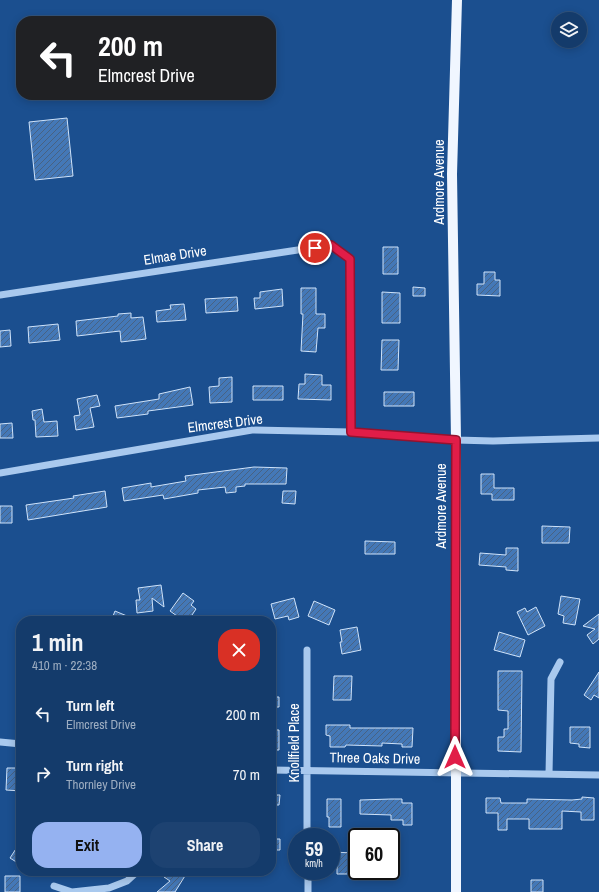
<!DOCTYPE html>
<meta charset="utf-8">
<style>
:root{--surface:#143b6b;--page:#1d4271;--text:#f1f3f6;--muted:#9dadc1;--line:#33557e;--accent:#95b2f1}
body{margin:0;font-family:"Archivo Narrow",sans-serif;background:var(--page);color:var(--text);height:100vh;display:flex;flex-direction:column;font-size:15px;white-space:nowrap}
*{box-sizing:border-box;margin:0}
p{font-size:13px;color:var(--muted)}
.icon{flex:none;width:22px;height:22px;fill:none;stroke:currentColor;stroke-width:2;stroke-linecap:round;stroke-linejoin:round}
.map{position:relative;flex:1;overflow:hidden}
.sheet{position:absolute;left:16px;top:616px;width:260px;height:260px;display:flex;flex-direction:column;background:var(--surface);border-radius:16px;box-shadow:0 2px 10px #0003,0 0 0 1px var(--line)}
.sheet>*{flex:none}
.hud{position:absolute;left:16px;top:16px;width:260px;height:84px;border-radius:16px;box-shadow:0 2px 10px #0003,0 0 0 1px var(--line);background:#202124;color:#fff;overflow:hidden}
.fabs{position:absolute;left:551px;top:12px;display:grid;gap:8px}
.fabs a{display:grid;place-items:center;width:36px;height:36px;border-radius:50%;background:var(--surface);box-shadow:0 2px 10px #0003,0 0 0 1px var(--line);font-size:20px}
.speed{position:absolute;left:288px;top:828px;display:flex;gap:8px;font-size:20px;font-weight:700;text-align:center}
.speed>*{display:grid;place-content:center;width:52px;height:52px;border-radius:50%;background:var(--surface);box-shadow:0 2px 10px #0003,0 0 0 1px var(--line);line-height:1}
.speed small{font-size:10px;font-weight:400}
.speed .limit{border:2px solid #111;border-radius:6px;background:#fff;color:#111}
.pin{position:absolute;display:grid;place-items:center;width:34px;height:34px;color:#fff;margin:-17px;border:2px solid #fff;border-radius:50%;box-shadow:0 1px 4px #0007}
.me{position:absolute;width:44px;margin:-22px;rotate:0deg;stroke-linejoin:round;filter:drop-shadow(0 0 3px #0008)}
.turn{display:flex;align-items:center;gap:14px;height:84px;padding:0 16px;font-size:18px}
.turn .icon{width:52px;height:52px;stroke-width:2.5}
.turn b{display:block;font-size:28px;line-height:34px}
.round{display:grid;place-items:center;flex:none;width:42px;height:42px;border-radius:16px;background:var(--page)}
.headline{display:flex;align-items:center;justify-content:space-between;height:68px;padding:0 16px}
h1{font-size:24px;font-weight:700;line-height:30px}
.button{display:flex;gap:8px;margin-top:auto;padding:8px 16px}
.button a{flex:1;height:46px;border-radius:16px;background:var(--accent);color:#111;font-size:16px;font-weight:700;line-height:46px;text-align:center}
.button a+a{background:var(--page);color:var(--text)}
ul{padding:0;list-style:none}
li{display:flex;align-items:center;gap:12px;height:60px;padding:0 16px}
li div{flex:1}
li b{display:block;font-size:15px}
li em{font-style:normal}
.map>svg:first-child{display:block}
.building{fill:url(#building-hatch);stroke:#cfe3fa}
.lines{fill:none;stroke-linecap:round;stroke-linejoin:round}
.minor{stroke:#a9c9ee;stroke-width:7}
.major{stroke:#f0f6ff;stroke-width:10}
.route-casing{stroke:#92132f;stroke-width:10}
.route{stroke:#e11d48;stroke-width:7}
.labels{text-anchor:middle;stroke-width:4;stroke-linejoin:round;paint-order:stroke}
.street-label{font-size:14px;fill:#fff;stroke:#1b4f8f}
</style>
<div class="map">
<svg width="599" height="892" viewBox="0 0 599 892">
<defs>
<pattern id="building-hatch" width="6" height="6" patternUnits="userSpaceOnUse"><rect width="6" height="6" fill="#4478b7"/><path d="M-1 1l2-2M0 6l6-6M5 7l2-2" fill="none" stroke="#486282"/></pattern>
</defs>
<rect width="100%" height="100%" fill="#1b4f8f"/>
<path class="building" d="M67,118l6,58 -38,4 -6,-58z
M383,247h15v27h-15z
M484,272h11v8h5v16l-23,-1v-11h7z
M413,287l12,1v8h-12z
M301,288h15v26h9v14h-7l-2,24 -15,-1 2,-37h-2z
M282,289l1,17 -28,3 -1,-11h6v-6z
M382,292l18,1v30h-18z
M237,297l1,14 -32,2 -1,-14z
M184,304l2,16 -29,2 -1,-11 15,-2 -1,-4z
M131,313v5l12,-1 3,22 -25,3 -1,-11 -43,5 -1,-15 42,-5v-2z
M58,324l2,16 -31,3 -1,-16z
M10,330l1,16 -11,1v-16z
M382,340h17l-1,30h-17z
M305,374l17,1v10h9v15l-33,-1 1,-15h6z
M232,377v25l-22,1 -1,-16 10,-1v-8z
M253,386h30v14h-30z
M190,387l3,18 -45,6v3l-31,4 -2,-12 44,-7v-5z
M384,392h30v14h-30z
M97,395l3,11 -10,2 4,19 -18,3 -2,-14 6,-1 -3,-16z
M42,409l2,13 13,-1 1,15 -22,1 -1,-17h-2l-1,-9z
M12,423l1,15h-13v-14z
M254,467l33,1 -1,16h-41v2l-9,1v5l-10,1 -1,-6 -27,3v3l-34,6 -1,-4 -39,6 -2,-13 29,-5v4l35,-6 -1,-5z
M481,474h13v14h20v12h-22v-6h-11z
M105,491l2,16 -79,13 -2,-15 48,-7 -1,-2z
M283,491h13l-1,13 -13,-1z
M0,506h12v17h-12z
M542,526l28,1 -1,16h-27z
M365,541l30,1v12h-30z
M506,548h12v23l-12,-1v-3l-27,-2 1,-12 26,2z
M161,585l3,22 -12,-9 1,13 -16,2 -1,-13h4l-2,-12z
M183,593l11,8 -3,4 5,4 -8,12h-4l-14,-10z
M561,596l19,3 -5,26 -12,-2 1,-7 -6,-2z
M294,598l5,19 -10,3 -1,-4 -13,3 -4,-15z
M314,601l21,9 -6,15 -21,-9z
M536,607l9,19 -17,9 -11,-23 8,-4 2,4z
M115,611l24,10h-28z
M599,614v25l-6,5 -6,-9 8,-6 -12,-3z
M357,627l4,23 -19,4 -2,-12h2l-2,-12z
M499,632l26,8 -5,17 -26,-7z
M498,671h24l-1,81 -23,-1v-14h6v-8h4v-18l-10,-1z
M599,672v26l-5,-3 -3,5 -7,-5z
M334,676h18l-1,24h-18z
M271,697h8v10h-8z
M326,725h24v3h63l-1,19h-10v-3l-20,-1v3l-36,-1 -1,2h-15v-11l-4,-1z
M570,727h20v21l-11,-1v-3l-9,-1z
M271,730h8v20h-8z
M7,768h10v5h4v18l-15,-1z
M271,795h9l-1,10h-8z
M582,797l12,1v22h-13v-8l-19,-1v18h-33v-10h-22v11h-9v-17h-12v-15h14l1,5h26v-4l45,1 10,-1z
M327,799h14v28h-12v-10h-2z
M391,799h11v4h10v22h-9v-5h-12v-5l-31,-1v-14z
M271,839h9v11h-9z
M21,841v24l-11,-7z
M332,852l22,1v21h-17v-11h-5z
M168,871h20l-13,21h-18l13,-11 -6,-4z
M5,876h15v16h-15z
M531,880h12v12h-12z"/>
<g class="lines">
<path class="minor" d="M0,295l331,-50 19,14 1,173
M0,473l252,-43 99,2 105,8 37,1 106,-3
M307,650v187
M0,742l21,2
M271,770l328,5
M549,774l2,-95 9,-17
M308,871v21
M54,886l18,6 37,-4 18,-7 11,-10"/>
<path class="major" d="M456,892v-452l-4,-266 5,-174"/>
</g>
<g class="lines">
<g class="route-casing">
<path id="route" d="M315,248l16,-3 19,14 1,173 105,8 -1,317"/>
</g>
<use href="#route" class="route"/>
</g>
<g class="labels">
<g class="street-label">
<text transform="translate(439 182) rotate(-90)" y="5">Ardmore Avenue</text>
<text transform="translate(175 255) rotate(-9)" y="5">Elmae Drive</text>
<text transform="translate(225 423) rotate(-7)" y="5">Elmcrest Drive</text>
<text transform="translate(441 506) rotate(-90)" y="5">Ardmore Avenue</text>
<text transform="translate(294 743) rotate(-90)" y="5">Knollfield Place</text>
<text transform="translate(375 758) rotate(1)" y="5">Three Oaks Drive</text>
</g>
</g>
</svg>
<div class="fabs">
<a><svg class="icon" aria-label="layers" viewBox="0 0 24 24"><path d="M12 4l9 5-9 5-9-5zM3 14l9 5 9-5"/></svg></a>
</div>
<div class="speed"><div>59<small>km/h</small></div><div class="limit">60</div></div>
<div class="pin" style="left:315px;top:248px;background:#d93025"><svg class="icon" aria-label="arrive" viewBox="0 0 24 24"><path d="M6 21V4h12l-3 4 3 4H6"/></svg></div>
<svg class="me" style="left:455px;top:757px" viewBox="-20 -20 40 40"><path d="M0-17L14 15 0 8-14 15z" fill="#e11d48" stroke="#fff" stroke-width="4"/></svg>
<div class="hud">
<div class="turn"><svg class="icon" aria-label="left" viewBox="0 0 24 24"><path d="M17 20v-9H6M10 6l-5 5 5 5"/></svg><div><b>200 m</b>Elmcrest Drive</div></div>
</div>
<section class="sheet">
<div class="headline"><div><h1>1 min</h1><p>410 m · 22:38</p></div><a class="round" style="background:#d93025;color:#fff"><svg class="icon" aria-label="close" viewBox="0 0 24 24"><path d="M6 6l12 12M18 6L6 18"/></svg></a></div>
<ul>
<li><svg class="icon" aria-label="left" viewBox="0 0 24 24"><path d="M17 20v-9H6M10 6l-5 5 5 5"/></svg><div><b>Turn left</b><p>Elmcrest Drive</p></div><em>200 m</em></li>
<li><svg class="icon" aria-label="right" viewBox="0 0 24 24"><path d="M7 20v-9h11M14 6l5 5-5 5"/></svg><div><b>Turn right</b><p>Thornley Drive</p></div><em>70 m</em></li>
</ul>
<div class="button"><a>Exit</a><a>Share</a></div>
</section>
</div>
